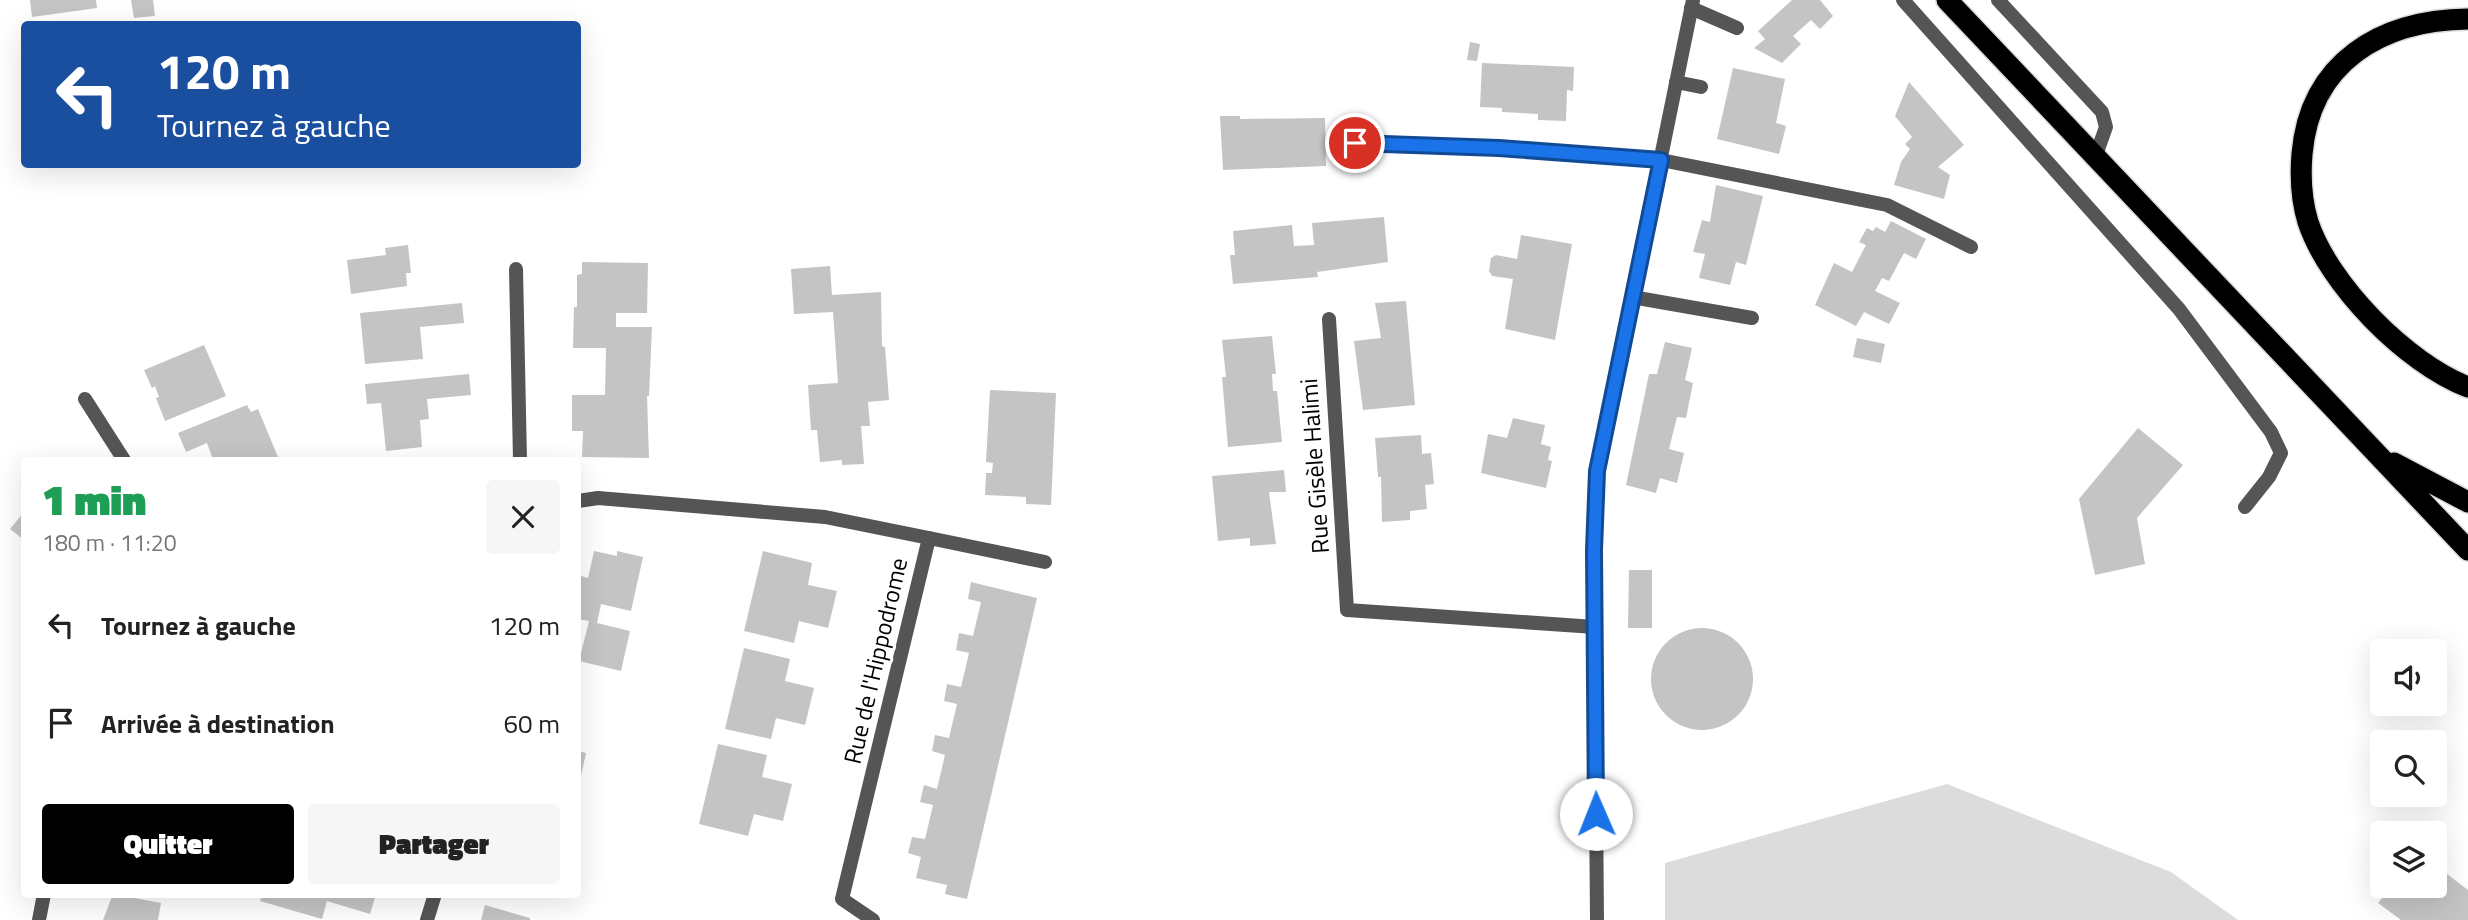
<!DOCTYPE html>
<html lang="fr">
<meta charset="utf-8">
<style>
:root{--surface:#fff;--page:#f6f6f6;--text:#222;--muted:#767676;--accent:#000}
body{margin:0;font-family:"Titillium Web",sans-serif;background:var(--page);color:var(--text);height:100vh;display:flex;flex-direction:column;font-size:26px;white-space:nowrap}
*{box-sizing:border-box;margin:0}
p{font-size:23px;color:var(--muted)}
.icon{flex:none;width:38px;height:38px;fill:none;stroke:currentColor;stroke-width:2;stroke-linecap:round;stroke-linejoin:round}
.map{position:relative;flex:1;overflow:hidden}
.side{position:absolute;left:21px;top:457px;width:560px;height:441px;display:flex;flex-direction:column;background:var(--surface);border-radius:7px;box-shadow:0 7px 28px #0002}
.side>*{flex:none}
.top-card{position:absolute;left:21px;top:21px;width:560px;height:147px;border-radius:7px;box-shadow:0 7px 28px #0002;background:#1a4fa0;color:#fff;overflow:hidden}
.controls{position:absolute;left:2370px;top:639px;display:grid;gap:14px}
.controls a{display:grid;place-items:center;width:77px;height:77px;border-radius:7px;background:var(--surface);box-shadow:0 7px 28px #0002;font-size:35px}
.pin{position:absolute;display:grid;place-items:center;width:60px;height:60px;color:#fff;margin:-30px;border:4px solid #fff;border-radius:50%;box-shadow:0 2px 7px #0007}
.me{position:absolute;width:77px;margin:-38px;rotate:359deg;stroke-linejoin:round;filter:drop-shadow(0 0 5px #0008)}
.turn{display:flex;align-items:center;gap:24px;height:147px;padding:0 21px;font-size:32px}
.turn .icon{width:91px;height:91px;stroke-width:2.5}
.turn b{display:block;font-size:49px;line-height:60px}
.round{display:grid;place-items:center;flex:none;width:74px;height:74px;border-radius:7px;background:var(--page)}
.head{display:flex;align-items:center;justify-content:space-between;height:119px;padding:0 21px}
h1{font-size:42px;font-weight:800;line-height:52px;color:#1e9e55}
.primary-button{display:flex;gap:14px;margin-top:auto;padding:14px 21px}
.primary-button a{flex:1;height:80px;border-radius:7px;background:var(--accent);color:#fff;font-size:28px;font-weight:800;line-height:80px;text-align:center}
.primary-button a+a{background:var(--page);color:var(--text)}
ul{padding:0;list-style:none}
li{display:flex;align-items:center;gap:21px;height:98px;padding:0 21px}
li div{flex:1}
li b{display:block;font-size:26px}
li em{font-style:normal}
.map>svg:first-child{display:block}
.green{fill:#dcdcdc}
.building{fill:#c4c4c4}
.lines{fill:none;stroke-linecap:round;stroke-linejoin:round}
.highway-casing{stroke:#dbdbdb;stroke-width:24}
.lane{stroke:#555;stroke-width:14}
.street{stroke:#555;stroke-width:14}
.highway{stroke:#000;stroke-width:21}
.route-casing{stroke:#114b97;stroke-width:18}
.route{stroke:#1a73e8;stroke-width:12}
.labels{text-anchor:middle;stroke-width:6;stroke-linejoin:round;paint-order:stroke}
.street-label{font-size:24px;fill:#000;stroke:#fff}
</style>
<div class="map">
<svg width="2468" height="920" viewBox="0 0 2468 920">
<rect width="100%" height="100%" fill="#fff"/>
<path class="green" d="M1947,784l224,88 67,48h-573v-57z"/>
<path class="building" d="M30,0h66l1,8 -65,9z
M131,0h22l2,16 -21,2z
M1792,0h28l13,16 -13,13 -9,-9 -18,16 8,8 -19,19 -28,-15 11,-9 -7,-8z
M1470,42l10,2 -3,17 -10,-1z
M1482,63l92,4 -1,24 -6,-1 -1,31 -28,-1v-6l-36,-2v-4l-22,-1z
M1733,68l52,11 -9,44 10,3 -7,28 -62,-15z
M1909,82l55,63 -26,22 12,8 -6,24 -50,-14 7,-23 9,-13 -5,-5 7,-7 -17,-21z
M1220,116h20v3l85,-1 1,48 -103,4z
M1716,185l47,11 -17,69 -10,-3 -6,23 -31,-7 6,-24 -12,-2 9,-32 8,2z
M1384,217l4,45 -71,10 1,5 -85,7 -3,-29h5l-2,-24 59,-6 2,21 20,-1 -2,-22z
M1891,221l35,18 -10,20 -12,-6 -15,28 -7,-3 -7,13 25,12 -11,21 -25,-12 -8,14 -41,-21 19,-42 18,9 14,-27 -7,-3 8,-14 6,3 3,-4 9,5z
M1521,235l51,9 -17,96 -50,-11 8,-50 -21,-3 -3,-5 2,-13 5,-3 21,4z
M408,245l3,28h-5l1,13 -56,8 -4,-34 39,-5 -1,-7z
M582,262l66,1 -1,50h-31v14h36l-3,69h-2l2,62 -67,-1 1,-26h-11v-36h33l1,-47h-33l1,-41h3v-32l5,-1z
M830,266l2,29 49,-3 1,54 3,1 4,53 -21,2 2,24h-9l3,38 -22,1v-5l-22,2 -3,-32h-6l-3,-45 30,-2 -5,-71 -39,2 -3,-45z
M1406,301l9,104 -52,5 -9,-69 27,-3 -6,-35z
M462,303l2,20 -44,4 3,32 -58,5 -5,-51z
M1272,336l4,38h-4l1,17h4l5,51 -54,5 -6,-70h4l-4,-37z
M1857,338l28,6 -4,19 -28,-6z
M1665,342l27,6 -7,32 8,3 -7,35 -9,-1 -8,32 15,4 -7,30 -17,-5 -4,15 -30,-8 23,-111h8z
M204,345l22,51 -61,25 -9,-23 3,-1 -4,-11 -3,2 -8,-18z
M469,374l2,21 -44,4 2,20 -9,1 2,27 -36,4 -5,-48 -14,1 -2,-20z
M990,390l66,3 -5,112 -25,-1v-7l-41,-2 1,-22h6l1,-10 -7,-1z
M247,405l4,7 7,-3 20,48 -8,3h-61l3,-3 -5,-14 -21,9 -8,-19z
M1513,418l32,7 -4,19 10,3 -3,13 4,1 -6,27 -65,-15 7,-39 19,4z
M2138,428l45,37 -46,53 8,46 -50,11 -16,-76z
M1421,435l1,19 9,-1 3,31 -9,1 2,24 -17,2v9l-28,2 -1,-45h-3l-3,-39z
M1284,470l2,22h-17l7,52 -26,2v-8l-32,3 -6,-65z
M24,512v28l-14,-11z
M594,551l23,5v-5l26,6 -12,54 -30,-7 -4,19 33,8 -9,40 -42,-10 10,-40 -11,-2v-44l10,3z
M763,551l49,12 -4,22 29,6 -9,37 -29,-7 -5,22 -50,-12z
M1629,570h23v58h-24z
M971,582l66,16 -70,301 -22,-5 2,-9 -31,-7 5,-21 -13,-4 4,-16 13,2 8,-34 -13,-3 4,-17 13,4 8,-34 -13,-4 3,-16 14,3 8,-34 -13,-3 3,-17 14,3 8,-34 -13,-3 3,-17 14,3 8,-34 -13,-3z
M1651 679a51 51 0 1 1 102 0a51 51 0 1 1-102 0Z
M744,648l46,11 -5,22 29,7 -9,37 -29,-7 -5,21 -46,-10z
M718,744l49,11 -5,22 30,7 -9,37 -29,-7 -6,22 -49,-12z
M578,751l8,2 -7,32 -1,-1z
M2434,864l34,26v30h-67l-23,-17 15,-17h41z
M113,894l48,9 -3,17h-55z
M262,894h114l-6,20 -43,-13 -5,18 -62,-18z
M485,905l45,13v2h-49z"/>
<g class="lines">
<g class="highway-casing">
<path id="highway" d="M1947,0l521,550
M2468,19c-87,1 -158,43 -166,135 -2,24 -1,45 6,68 21,63 98,141 160,165
M2394,463l74,39"/>
</g>
<path class="lane" d="M1903,0l276,309 92,123 10,21 -12,24 -24,30
M1691,8l46,20
M1676,82l25,5
M1355,143l144,5 162,12 226,45 84,42
M1632,297l120,21
M929,538l116,24"/>
<path class="street" d="M1998,0l104,112 4,15 -10,28
M516,269l4,191
M1329,319l18,291 248,17
M85,399l39,61
M578,501l20,-3 227,19 104,21 -87,361 31,21
M39,920l5,-26
M427,920l8,-26
M1597,920l-3,-370 3,-79 96,-471"/>
<use href="#highway" class="highway"/>
</g>
<g class="lines">
<g class="route-casing">
<path id="route" d="M1355,143l144,5 162,12 -64,311 -3,79 2,264"/>
</g>
<use href="#route" class="route"/>
</g>
<g class="labels">
<g class="street-label">
<text transform="translate(1315 466) rotate(-94)" y="8">Rue Gisèle Halimi</text>
<text transform="translate(876 661) rotate(-77)" y="8">Rue de l'Hippodrome</text>
</g>
</g>
</svg>
<div class="controls">
<a><svg class="icon" aria-label="sound" viewBox="0 0 24 24"><path d="M4 9h4l5-4v14l-5-4H4zM17 9q2 3 0 6"/></svg></a>
<a><svg class="icon" aria-label="search" viewBox="0 0 24 24"><circle cx="10" cy="10" r="6"/><path d="M15 15l6 6"/></svg></a>
<a><svg class="icon" aria-label="layers" viewBox="0 0 24 24"><path d="M12 4l9 5-9 5-9-5zM3 14l9 5 9-5"/></svg></a>
</div>
<div class="pin" style="left:1355px;top:143px;background:#d93025"><svg class="icon" aria-label="arrive" viewBox="0 0 24 24"><path d="M6 21V4h12l-3 4 3 4H6"/></svg></div>
<svg class="me" style="left:1596px;top:814px" viewBox="-20 -20 40 40"><circle r="19" fill="#fff"/><path d="M0-13L10 11 0 6-10 11z" fill="#1a73e8"/></svg>
<div class="top-card">
<div class="turn"><svg class="icon" aria-label="left" viewBox="0 0 24 24"><path d="M17 20v-9H6M10 6l-5 5 5 5"/></svg><div><b>120 m</b>Tournez à gauche</div></div>
</div>
<section class="side">
<div class="head"><div><h1>1 min</h1><p>180 m · 11:20</p></div><a class="round"><svg class="icon" aria-label="close" viewBox="0 0 24 24"><path d="M6 6l12 12M18 6L6 18"/></svg></a></div>
<ul>
<li><svg class="icon" aria-label="left" viewBox="0 0 24 24"><path d="M17 20v-9H6M10 6l-5 5 5 5"/></svg><div><b>Tournez à gauche</b></div><em>120 m</em></li>
<li><svg class="icon" aria-label="arrive" viewBox="0 0 24 24"><path d="M6 21V4h12l-3 4 3 4H6"/></svg><div><b>Arrivée à destination</b></div><em>60 m</em></li>
</ul>
<div class="primary-button"><a>Quitter</a><a>Partager</a></div>
</section>
</div>
